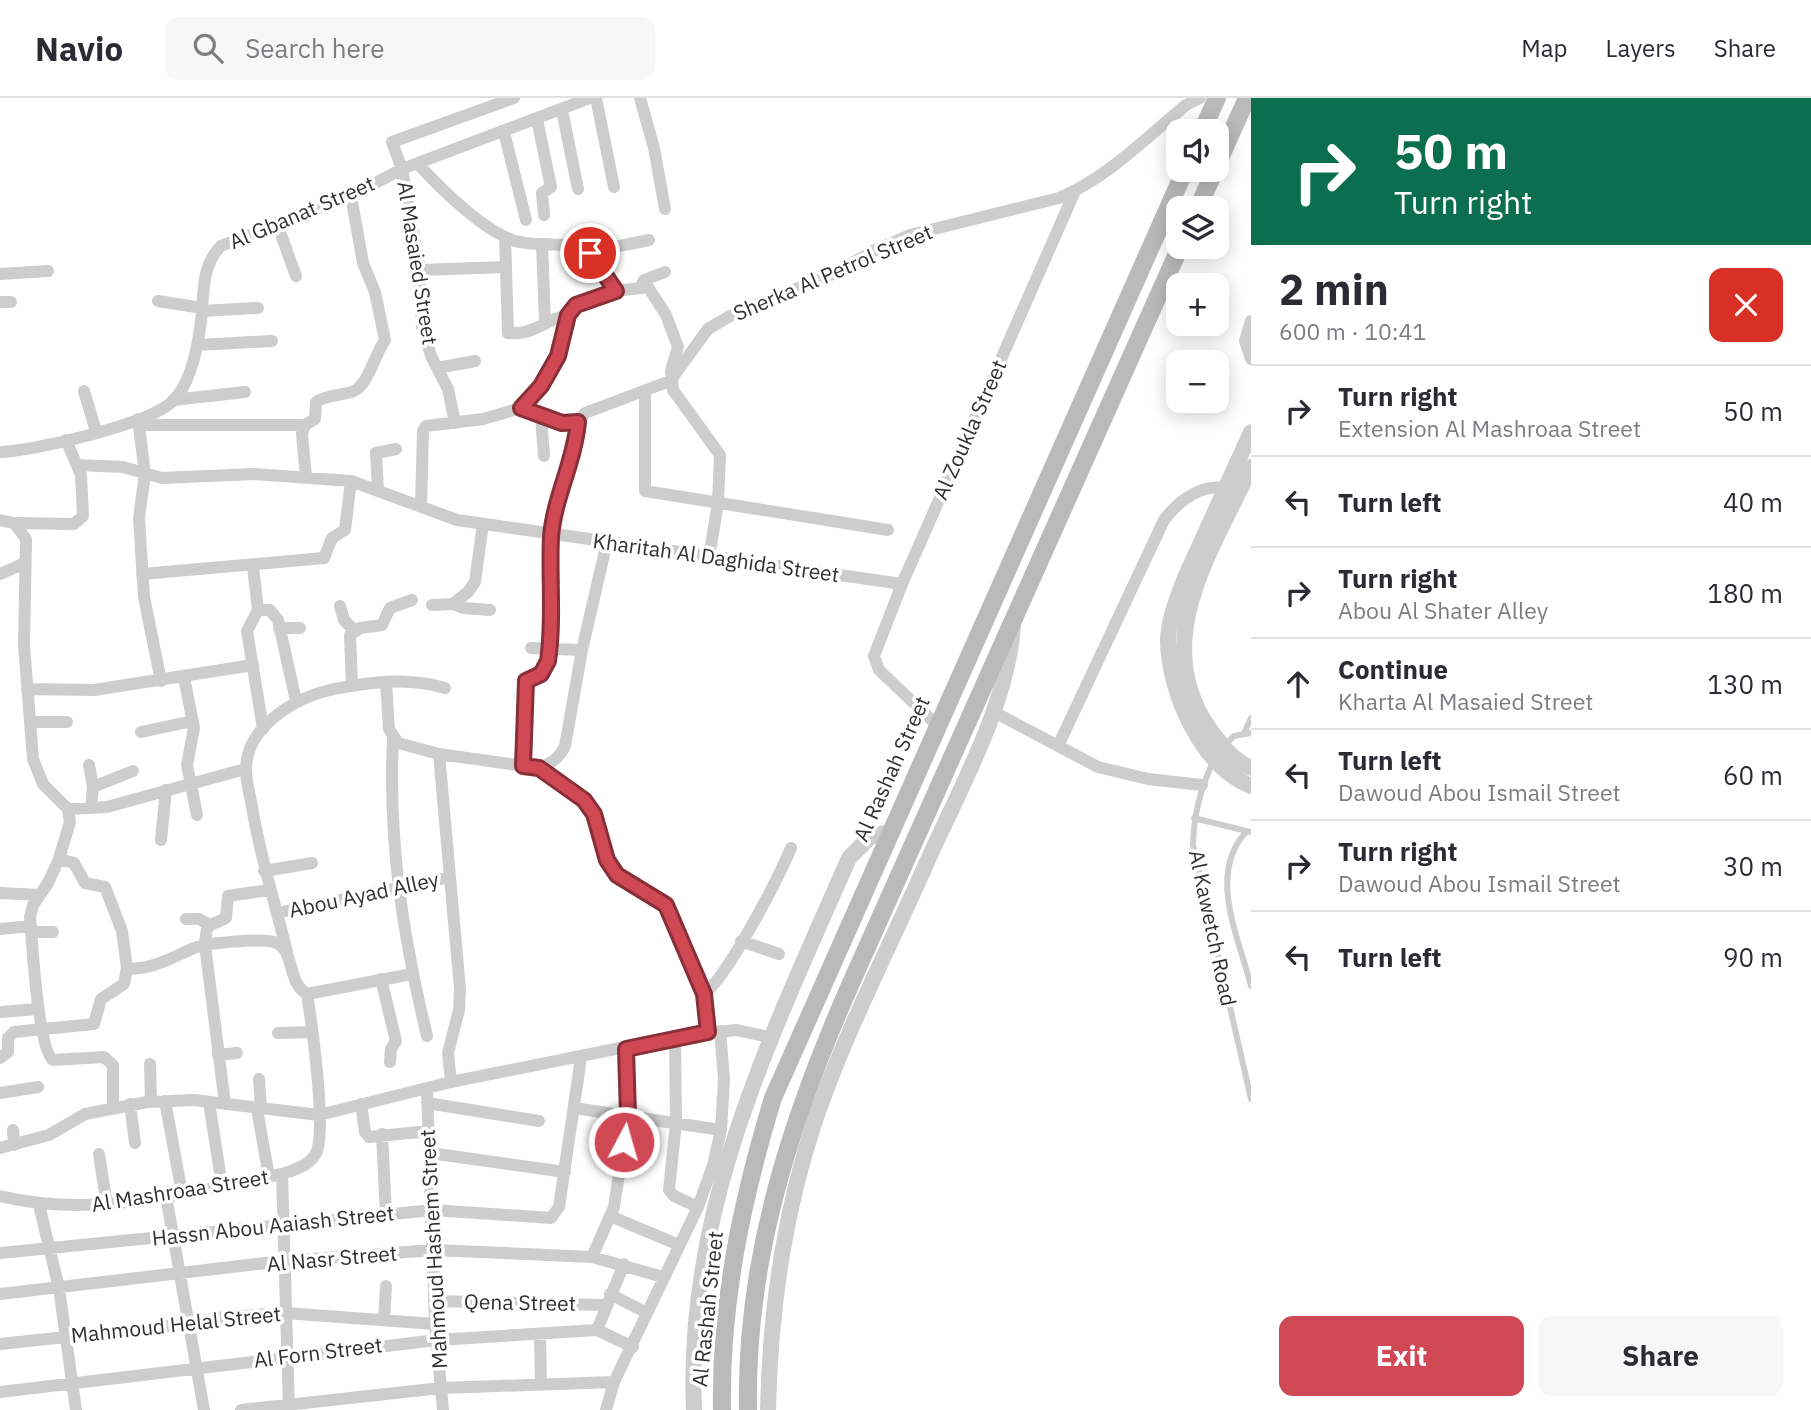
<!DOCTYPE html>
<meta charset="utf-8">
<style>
:root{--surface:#fff;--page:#f7f7f7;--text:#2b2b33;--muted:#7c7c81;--line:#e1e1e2;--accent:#d14855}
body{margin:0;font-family:"IBM Plex Sans",sans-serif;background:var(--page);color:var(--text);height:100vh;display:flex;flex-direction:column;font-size:26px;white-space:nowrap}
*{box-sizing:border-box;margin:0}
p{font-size:23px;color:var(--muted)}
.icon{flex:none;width:38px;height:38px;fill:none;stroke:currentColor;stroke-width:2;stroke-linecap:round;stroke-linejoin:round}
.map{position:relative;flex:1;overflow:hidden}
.details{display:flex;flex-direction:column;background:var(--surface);width:560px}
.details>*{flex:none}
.top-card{background:#0b6e4f;color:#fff;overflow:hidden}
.buttons{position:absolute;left:1166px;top:21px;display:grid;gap:14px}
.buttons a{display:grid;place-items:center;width:63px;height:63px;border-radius:14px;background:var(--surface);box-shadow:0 4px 18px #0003;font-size:35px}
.pin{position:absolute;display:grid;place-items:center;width:60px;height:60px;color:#fff;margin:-30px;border:4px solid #fff;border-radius:50%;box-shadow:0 2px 7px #0007}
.me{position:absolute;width:77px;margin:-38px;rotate:6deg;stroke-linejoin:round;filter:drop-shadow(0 0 5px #0008)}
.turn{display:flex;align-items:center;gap:24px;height:147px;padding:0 28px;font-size:32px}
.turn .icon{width:91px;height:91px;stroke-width:2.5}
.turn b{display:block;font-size:49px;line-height:60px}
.round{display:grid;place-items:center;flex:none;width:74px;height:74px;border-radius:14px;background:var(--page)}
.headline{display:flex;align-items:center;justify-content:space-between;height:119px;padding:0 28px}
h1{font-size:42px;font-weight:800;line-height:52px}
.primary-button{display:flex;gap:14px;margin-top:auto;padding:14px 28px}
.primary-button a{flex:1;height:80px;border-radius:14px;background:var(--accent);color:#fff;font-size:28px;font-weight:800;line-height:80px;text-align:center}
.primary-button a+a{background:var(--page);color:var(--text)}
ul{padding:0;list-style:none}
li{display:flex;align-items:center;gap:21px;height:91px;padding:0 28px;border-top:2px solid var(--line)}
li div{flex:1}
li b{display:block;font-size:26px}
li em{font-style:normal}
header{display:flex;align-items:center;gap:42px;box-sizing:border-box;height:98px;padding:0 35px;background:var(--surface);border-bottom:2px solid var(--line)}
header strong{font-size:33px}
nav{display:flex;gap:38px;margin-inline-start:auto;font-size:24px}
.search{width:490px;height:63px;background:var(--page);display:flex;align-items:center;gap:18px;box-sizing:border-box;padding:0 24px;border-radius:14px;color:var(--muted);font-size:26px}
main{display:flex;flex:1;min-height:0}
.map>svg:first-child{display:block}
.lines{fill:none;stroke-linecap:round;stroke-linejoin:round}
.service{stroke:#cdcdcd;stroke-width:6}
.minor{stroke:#cdcdcd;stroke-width:12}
.tertiary{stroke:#cdcdcd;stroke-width:16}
.secondary{stroke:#bababa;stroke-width:18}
.route-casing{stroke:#882f37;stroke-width:18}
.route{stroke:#d14855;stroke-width:12}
.labels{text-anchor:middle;stroke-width:7;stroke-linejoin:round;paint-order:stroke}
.street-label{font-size:21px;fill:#303030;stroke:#fff}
</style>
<header>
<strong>Navio</strong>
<div class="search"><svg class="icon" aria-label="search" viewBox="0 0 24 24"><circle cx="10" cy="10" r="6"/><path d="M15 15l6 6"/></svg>Search here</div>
<nav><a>Map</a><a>Layers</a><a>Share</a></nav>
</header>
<main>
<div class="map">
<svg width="1251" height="1312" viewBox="0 0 1251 1312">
<rect width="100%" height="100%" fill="#fff"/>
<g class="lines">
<path class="service" d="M1244,635l7,-15
M1224,648l10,-10 17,-3
M1213,664c-13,28 -19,52 -20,83l58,254
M1194,720l57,14
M1246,734c-39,42 -7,106 5,154"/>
<path class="minor" d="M596,0l18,89
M640,0l14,50 11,61
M562,12l16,79
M537,21l14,68 -9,6 2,22
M504,34l22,88
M418,66c22,24 70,72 102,78 22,5 48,-2 68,10 15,8 17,28 28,39l32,-4 18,28 12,32 -7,24 2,19 47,65 -2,48 -9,54
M277,125l19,53
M505,139l3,96c24,3 37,-13 59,-18
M542,146l3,78
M590,154l59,-12
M420,172l85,-3
M0,176l48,-3
M641,188l3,-6 21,-8
M158,203l44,7
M0,204h11
M202,213l56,-3
M1251,223l-6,20 6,18
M198,247l74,-4
M437,270l38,-7
M84,293l12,40
M645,294v99l243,39
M173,302l72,-8
M541,318l3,40
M138,321l7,55 -6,44 5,79 17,84
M578,324l-16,1 -41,-15 20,-23 17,-28 5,-33 13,-19 40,-14
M455,325l-7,-34 -17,-33 -9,-29 -2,-57 -18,-101 -10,-27 122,-44
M139,327h166
M0,354c34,-1 150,-28 173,-51 18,-18 25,-55 28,-80 3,-26 0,-56 20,-75l130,-50 51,-27 188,-71
M78,367l45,2 39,11 92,-4 97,7 106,39 445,64
M306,379l-4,-43 3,-9 10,-6 1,-17c11,-8 26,-6 38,-11 14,-6 21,-37 31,-51l-10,-48 -12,-29 -12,-67
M378,393l-2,-38 20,-4
M421,409l2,-76 3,-5 57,-7 38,-11
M0,422l14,3 12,16 -2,106 9,114 10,25 25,25 2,13 -11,37 -11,24 -15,22 -3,12c2,24 8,132 23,143l51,-3 9,8v42
M14,425l60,1 9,-8 -2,-41 -15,-35
M253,469l5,43 -11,21 16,98
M0,476l25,-11
M142,476l182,-16 8,-20 13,-8 6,-49
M453,506l10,4 27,2
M432,507l21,-1 15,-12 7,-10 8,-58
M340,508l4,14 11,11
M258,512h12l8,10 18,81
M279,530h21
M531,550l51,2
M184,579l10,51 -7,37 10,50
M386,584l3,47 9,14 41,11 100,14c12,-5 20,-9 26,-22l17,-96 25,-108
M352,588l-2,-51 10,-7 22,-3 8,-17 22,-8
M27,591l67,1 159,-25
M992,613l106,56 50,12 54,6
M30,624h37
M937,627l-58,-55 -5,-14 28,-72 173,-393
M141,634l52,-11
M393,641c-5,102 10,198 34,297
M1058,648l106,-226c16,-21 40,-39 68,-30
M439,656l21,235 -1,21 -11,43 3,29
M89,667l4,22 -2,21
M523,668l3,-85 21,-13c10,-41 2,-88 4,-130 1,-26 13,-49 20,-73 6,-18 2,-37 14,-52l85,-32 38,-52 22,-13 105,-43 38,-22 37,-16 149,-37c48,-20 87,-60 127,-93l14,-7
M539,670l51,38 17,54 10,15 49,30 5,7 33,82 4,38
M93,689l40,-16
M68,711l39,-2 138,-38
M161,742l5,-50
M59,761l15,4 11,20 20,4 17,44 5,37c22,3 47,-11 67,-20 13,-5 66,-10 80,-6 22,7 12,40 33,52l105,-20
M264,773l48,-8
M0,795l40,2
M277,815l173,-36
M186,821h13l9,5
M0,831l31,-3
M32,834h21
M741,843l38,13
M287,854c-12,-49 -27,-96 -35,-145 -2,-12 -6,-25 -6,-37 0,-45 51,-73 88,-81 36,-7 74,-12 111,-1
M381,881l15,62 -5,8 -1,13
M704,896c24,-18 74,-115 87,-146
M0,914l38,-3
M278,935l34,-1
M675,939l1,86 -7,67 5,6 24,11
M218,957l19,-2
M0,960l8,-6v-14l6,-6 80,-8 7,-25 23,-15 3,-16
M150,966l1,37
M259,981l2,30
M427,991l8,235 8,86
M0,995l38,-6
M165,1003l17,92
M209,1004l13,84
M427,1005l112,18
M130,1006l5,39
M225,1006l-20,-159c2,-25 2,-17 21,-27l2,-22 41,-6
M361,1006l4,28 4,5 60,-6
M574,1010l147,22
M257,1011l12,68
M13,1032l1,15
M382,1036l4,81
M0,1050l49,-13 36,-21 62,-12 47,-2 125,15 132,-33 224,-45 61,-7 33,7
M430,1055l135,19
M99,1056l8,51
M282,1076l7,236
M0,1098c96,23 187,-3 282,-22 12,-4 30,-9 35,-23 9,-27 -5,-126 -10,-157
M166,1098l38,214
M39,1107l20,83 17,122
M610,1118l69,29
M0,1155l433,-43 118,8 8,-11 22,-149
M592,1159l22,-50 14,-92 -2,-66
M0,1196l283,-33 151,-11 158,7 71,20
M610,1196l37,19
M435,1203l170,4
M384,1222l2,-34
M597,1232l27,-66
M540,1236l1,50
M0,1246l187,-20 37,-7 61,-4 150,11
M0,1294l437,-52 160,-10 36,17
M241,1312l200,-22 173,-6
M606,1312l8,-28 84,-175 15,-42 8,-35 3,-51 -4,-48"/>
<path class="tertiary" d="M1251,334l-67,148c-7,19 -16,41 -16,62 1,51 34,125 83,144
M1251,369c-38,82 -103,174 -42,261 12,16 23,32 42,40
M694,1312c-9,-202 77,-373 155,-552l21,-21 19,-5
M768,1312c2,-102 17,-204 51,-301 30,-84 72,-165 108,-247 32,-72 82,-159 86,-238"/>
<path class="secondary" d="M1202,33l15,-33
M1216,69l31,-69
M1198,110l17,-38
M722,1312c-2,-107 20,-210 51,-312l412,-928
M748,1312c-3,-151 43,-291 103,-427l329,-736"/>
</g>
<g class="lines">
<g class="route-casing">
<path id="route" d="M590,155l26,38 -40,14 -8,10 -10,41 -17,30 -20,22 41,15 16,-1c-4,41 -24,76 -27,115 -2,41 3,83 -3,124l-7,13 -15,7 -3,85 16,2 45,32 10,14 13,46 10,15 49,30 38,89 4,38 -82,17 2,66 -4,27"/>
</g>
<use href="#route" class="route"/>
</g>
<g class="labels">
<g class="street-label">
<text transform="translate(302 115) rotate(-23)" y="7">Al Gbanat Street</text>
<text transform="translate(417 165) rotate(81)" y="7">Al Masaied Street</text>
<text transform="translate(833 175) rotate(-23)" y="7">Sherka Al Petrol Street</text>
<text transform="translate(970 332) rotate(-66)" y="7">Al Zoukla Street</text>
<text transform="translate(716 460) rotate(8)" y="7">Kharitah Al Daghida Street</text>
<text transform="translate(892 671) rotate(-66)" y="7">Al Rashah Street</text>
<text transform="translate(364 797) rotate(-12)" y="7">Abou Ayad Alley</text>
<text transform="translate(1212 830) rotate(78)" y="7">Al Kawetch Road</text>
<text transform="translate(180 1093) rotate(-9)" y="7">Al Mashroaa Street</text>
<text transform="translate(273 1128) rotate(-6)" y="7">Hassn Abou Aaiash Street</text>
<text transform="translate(434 1151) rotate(-93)" y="7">Mahmoud Hashem Street</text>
<text transform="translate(332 1161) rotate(-5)" y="7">Al Nasr Street</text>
<text transform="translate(520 1205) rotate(1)" y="7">Qena Street</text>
<text transform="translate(708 1211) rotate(-84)" y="7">Al Rashah Street</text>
<text transform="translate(176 1227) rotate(-6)" y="7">Mahmoud Helal Street</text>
<text transform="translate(318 1255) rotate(-7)" y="7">Al Forn Street</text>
</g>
</g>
</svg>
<div class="buttons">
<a><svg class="icon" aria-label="sound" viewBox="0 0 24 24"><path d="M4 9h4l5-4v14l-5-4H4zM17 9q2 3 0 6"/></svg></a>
<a><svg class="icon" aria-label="layers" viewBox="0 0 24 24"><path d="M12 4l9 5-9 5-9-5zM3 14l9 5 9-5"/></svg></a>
<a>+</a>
<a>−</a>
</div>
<div class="pin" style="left:590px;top:155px;background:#d93025"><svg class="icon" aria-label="arrive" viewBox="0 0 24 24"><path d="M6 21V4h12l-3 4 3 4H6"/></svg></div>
<svg class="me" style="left:624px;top:1044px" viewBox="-20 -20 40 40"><circle r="17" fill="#d14855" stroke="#fff" stroke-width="3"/><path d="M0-11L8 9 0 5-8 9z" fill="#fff"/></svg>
</div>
<section class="details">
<div class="top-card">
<div class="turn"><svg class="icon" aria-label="right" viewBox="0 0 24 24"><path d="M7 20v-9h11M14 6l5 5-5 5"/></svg><div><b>50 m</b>Turn right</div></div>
</div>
<div class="headline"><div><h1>2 min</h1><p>600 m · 10:41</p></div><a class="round" style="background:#d93025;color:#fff"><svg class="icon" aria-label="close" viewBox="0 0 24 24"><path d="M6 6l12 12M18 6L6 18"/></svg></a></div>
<ul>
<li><svg class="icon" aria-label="right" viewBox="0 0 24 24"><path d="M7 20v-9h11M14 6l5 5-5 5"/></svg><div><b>Turn right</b><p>Extension Al Mashroaa Street</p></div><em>50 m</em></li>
<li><svg class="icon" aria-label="left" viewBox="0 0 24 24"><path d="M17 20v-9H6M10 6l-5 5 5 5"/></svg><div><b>Turn left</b></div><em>40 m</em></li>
<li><svg class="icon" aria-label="right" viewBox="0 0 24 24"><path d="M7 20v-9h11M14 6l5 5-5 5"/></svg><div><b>Turn right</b><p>Abou Al Shater Alley</p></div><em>180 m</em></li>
<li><svg class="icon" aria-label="ahead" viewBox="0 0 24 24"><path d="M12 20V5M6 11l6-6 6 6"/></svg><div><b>Continue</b><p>Kharta Al Masaied Street</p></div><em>130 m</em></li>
<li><svg class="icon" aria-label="left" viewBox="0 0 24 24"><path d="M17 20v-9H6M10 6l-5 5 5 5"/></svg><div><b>Turn left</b><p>Dawoud Abou Ismail Street</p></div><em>60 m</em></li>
<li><svg class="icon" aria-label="right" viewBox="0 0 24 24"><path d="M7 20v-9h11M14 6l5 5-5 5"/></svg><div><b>Turn right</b><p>Dawoud Abou Ismail Street</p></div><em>30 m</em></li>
<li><svg class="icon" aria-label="left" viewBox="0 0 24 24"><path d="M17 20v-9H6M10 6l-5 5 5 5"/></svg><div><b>Turn left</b></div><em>90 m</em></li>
</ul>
<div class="primary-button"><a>Exit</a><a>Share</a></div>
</section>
</main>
